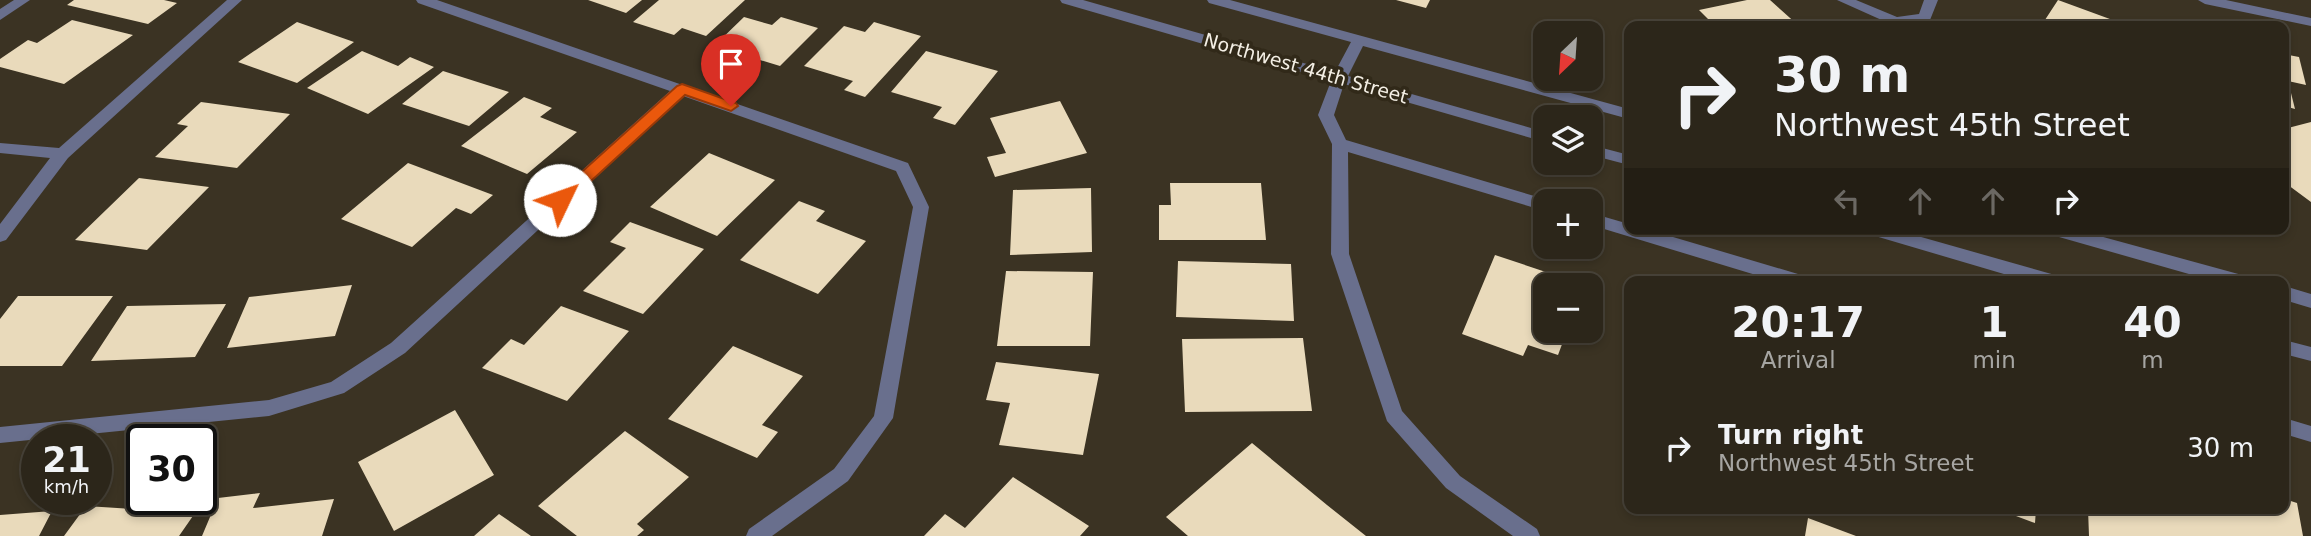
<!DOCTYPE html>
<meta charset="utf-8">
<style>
:root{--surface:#2c261a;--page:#383227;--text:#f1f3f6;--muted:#a6a5a2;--line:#484339}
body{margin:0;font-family:"DejaVu Sans",sans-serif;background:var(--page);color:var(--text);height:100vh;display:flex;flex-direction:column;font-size:26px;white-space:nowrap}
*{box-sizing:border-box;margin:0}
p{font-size:23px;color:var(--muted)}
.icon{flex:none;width:38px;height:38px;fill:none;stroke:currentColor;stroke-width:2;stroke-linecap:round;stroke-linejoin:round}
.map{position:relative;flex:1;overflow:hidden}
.sheet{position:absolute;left:1624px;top:276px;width:665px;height:238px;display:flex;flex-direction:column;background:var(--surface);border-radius:14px;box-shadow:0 4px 10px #0003,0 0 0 2px var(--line)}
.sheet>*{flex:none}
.top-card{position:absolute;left:1624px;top:21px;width:665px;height:214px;border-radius:14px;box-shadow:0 4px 10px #0003,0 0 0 2px var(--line);background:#2c261a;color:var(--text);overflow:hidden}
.needle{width:46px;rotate:205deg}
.tools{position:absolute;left:1533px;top:21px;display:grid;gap:14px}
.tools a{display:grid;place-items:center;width:70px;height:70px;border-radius:14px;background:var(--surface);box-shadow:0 4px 10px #0003,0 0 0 2px var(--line);font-size:35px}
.speed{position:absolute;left:21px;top:424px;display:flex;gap:14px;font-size:35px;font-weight:700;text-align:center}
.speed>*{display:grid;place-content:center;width:91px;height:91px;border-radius:50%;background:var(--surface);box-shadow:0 4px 10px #0003,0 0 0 2px var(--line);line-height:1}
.speed small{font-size:18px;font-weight:400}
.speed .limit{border:4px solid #111;border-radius:10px;background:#fff;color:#111}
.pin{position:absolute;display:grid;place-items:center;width:60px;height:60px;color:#fff;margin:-72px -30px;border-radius:50% 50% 50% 0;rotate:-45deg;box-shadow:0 0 7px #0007}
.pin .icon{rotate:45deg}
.me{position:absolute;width:77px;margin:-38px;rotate:48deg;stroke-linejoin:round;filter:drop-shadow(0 0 5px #0008)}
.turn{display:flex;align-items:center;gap:24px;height:147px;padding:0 35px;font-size:32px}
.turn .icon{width:91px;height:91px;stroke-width:2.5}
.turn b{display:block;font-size:49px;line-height:60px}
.lanes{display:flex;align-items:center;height:66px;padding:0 35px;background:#0003;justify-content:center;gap:35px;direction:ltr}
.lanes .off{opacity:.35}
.eta{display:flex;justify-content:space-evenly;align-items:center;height:119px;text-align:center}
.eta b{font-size:42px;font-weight:700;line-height:49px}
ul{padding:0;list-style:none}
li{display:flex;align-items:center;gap:21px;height:105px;padding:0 35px}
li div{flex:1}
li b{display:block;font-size:26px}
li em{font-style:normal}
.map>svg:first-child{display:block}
.building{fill:#e9dabb}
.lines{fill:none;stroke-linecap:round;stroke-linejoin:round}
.minor{fill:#696f8d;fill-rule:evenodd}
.route{fill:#ea580c;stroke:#983908;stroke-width:2}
.labels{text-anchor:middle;stroke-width:7;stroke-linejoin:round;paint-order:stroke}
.street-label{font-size:19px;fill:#f4efe5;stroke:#312919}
</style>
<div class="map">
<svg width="2311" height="536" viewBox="0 0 2311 536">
<rect width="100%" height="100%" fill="#3b3323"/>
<path class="building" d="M74,0h90l13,3 -29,21 -81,-19z
M588,0h54l-16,13z
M659,0h86l-39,36 -24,-8 -8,7 -41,-13z
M1396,0h34l-4,8z
M1747,0h23l29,26h-84l-16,-16z
M2058,0l71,26h-88z
M744,17l28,8 9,-8 37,11 -38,38 -66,-20z
M72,20l61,15 -69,49 -64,-17v-8l28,-19 9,3z
M297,22l57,20 -57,41 -59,-21z
M874,22l47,14 -56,61 -21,-7 9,-9 -49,-15 40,-40 21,6z
M362,51l36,15 12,-9 24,10 -66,47 -61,-26z
M926,51l72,20 -43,54 -22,-7 9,-11 -51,-15z
M2284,54l15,3 7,28 -18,-4 7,28 -11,-3z
M443,71l66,21 -40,34 -67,-22z
M524,97l28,11 -12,9 37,15 -50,42 -66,-28z
M1060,101l27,52 -92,24 -8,-20 19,-4 -16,-35z
M201,102l89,12 -53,54 -82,-11 33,-31 -11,-2z
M2311,122v80l-27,-20v-53z
M709,153l66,27 -58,56 -67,-29z
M408,163l85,32 -22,19 -15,-6 -44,39 -71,-28z
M139,178l70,9 -62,63 -72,-10z
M1170,183h91l5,57h-107v-35h12z
M1091,188l1,64 -82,3 3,-65z
M799,201l26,10 -9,10 50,20 -48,53 -78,-34z
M630,222l74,27 -61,65 -60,-23 43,-43 -16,-6z
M1495,255l90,30h-40v46h22l-9,24 -30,-10 -5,11 -61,-22z
M1178,261l113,3 3,57 -118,-4z
M1006,271l87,1 -3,74h-93z
M352,285l-17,51 -108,12 22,-51z
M18,296h95l-51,70h-62v-47z
M226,304l-31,53 -104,4 36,-55z
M561,306l68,25 -62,70 -85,-33 29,-29 13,6z
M1303,338l9,73 -127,1 -3,-73z
M733,346l70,30 -41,49 16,7 -21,26 -89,-39z
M996,362l103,12 -16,81 -84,-10 11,-42 -24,-3z
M455,410l39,65 -100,56 -36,-69z
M625,431l64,46 -52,47 7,6 -7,6h-60l-39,-30z
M1252,443l75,62 39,31h-178l-22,-19z
M1013,477l76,49 -9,10h-156l21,-22 20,14z
M260,493l-7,15 81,-9 -12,37h-120l16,-38z
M2284,499l13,4 6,33h-214l-1,-27h196z
M86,506l109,7 -16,23h-115z
M2000,509h36l-1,14 -35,-13z
M52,511l-13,25h-39v-21z
M499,514l32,22h-57z
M1808,518l48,18h-51z"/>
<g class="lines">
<path class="minor" d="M14,0h16l-30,20v-11z
M227,0h15l-174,158 -62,82 -6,2v-18l50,-66 -50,-5v-10l59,5z
M416,0h21l471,163 21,44 -36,211 -45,63 -76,55h-26l3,-7 85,-60 40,-53 39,-209 -17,-36 -213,-75 -278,257 -61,40 -75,23 -269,27v-16l269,-27 62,-18 60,-39 279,-252 -252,-88z
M1060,0h23l252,72 16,-30 -142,-39 -2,-3h23l399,109v10l-266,-73 -15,30 197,56v10l-201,-58 -10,31 12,25 205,61h-6v10l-197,-59 1,102 53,157 58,65 77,53 3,7h-27l-67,-48 -59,-67 -56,-167 1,-110 -14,-29 13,-34 -269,-78z
M1837,0h19l41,17 22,-3 5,-14h14l-8,20 -35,6z
M2198,0h28l85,18v8l-106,-22z
M1591,145l38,10v10l-38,-10z
M1591,213l38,11v5h17l162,48 3,5h-32l-188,-57z
M1863,229h30l162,46 6,2 3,5h-33l-166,-49z
M2043,229h31l168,46 6,2 3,5h-34l-172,-49z
M2284,286l27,8v14l-27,-8z
M2284,340l27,7v14l-27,-7z
M2284,418l27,8v16l-27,-8z"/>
</g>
<path class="route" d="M682,84l54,19 2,3 -7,5 -46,-16 -119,109h-11l-2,-4 2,-4 122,-110z"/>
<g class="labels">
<g class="street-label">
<text transform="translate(1306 68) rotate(16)" y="7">Northwest 44th Street</text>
</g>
</g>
</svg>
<div class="tools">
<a><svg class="needle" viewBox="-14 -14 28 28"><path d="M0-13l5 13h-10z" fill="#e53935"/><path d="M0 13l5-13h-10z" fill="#a6a5a2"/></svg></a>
<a><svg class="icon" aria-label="layers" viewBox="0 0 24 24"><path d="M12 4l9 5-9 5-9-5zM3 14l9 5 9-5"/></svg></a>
<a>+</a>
<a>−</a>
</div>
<div class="speed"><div>21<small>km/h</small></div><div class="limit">30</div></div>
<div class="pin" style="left:731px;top:106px;background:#d93025"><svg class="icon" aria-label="arrive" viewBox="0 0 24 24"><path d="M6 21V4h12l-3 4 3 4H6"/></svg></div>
<svg class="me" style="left:560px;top:200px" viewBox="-20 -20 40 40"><circle r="19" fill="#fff"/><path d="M0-13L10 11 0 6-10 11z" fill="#ea580c"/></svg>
<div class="top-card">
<div class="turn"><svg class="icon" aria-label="right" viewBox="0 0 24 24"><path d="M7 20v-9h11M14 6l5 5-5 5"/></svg><div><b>30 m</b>Northwest 45th Street</div></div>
<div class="lanes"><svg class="icon off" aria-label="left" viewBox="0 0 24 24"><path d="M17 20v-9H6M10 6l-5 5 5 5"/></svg><svg class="icon off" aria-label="ahead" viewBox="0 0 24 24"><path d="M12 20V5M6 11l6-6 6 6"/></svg><svg class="icon off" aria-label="ahead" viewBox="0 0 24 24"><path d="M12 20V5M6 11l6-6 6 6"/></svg><svg class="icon" aria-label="right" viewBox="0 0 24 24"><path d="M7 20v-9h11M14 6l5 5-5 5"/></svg></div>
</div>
<section class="sheet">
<div class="eta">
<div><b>20:17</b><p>Arrival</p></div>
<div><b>1</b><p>min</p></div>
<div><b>40</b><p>m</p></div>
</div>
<ul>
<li><svg class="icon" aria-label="right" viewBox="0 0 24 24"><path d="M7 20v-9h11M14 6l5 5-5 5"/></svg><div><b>Turn right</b><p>Northwest 45th Street</p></div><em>30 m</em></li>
</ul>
</section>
</div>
